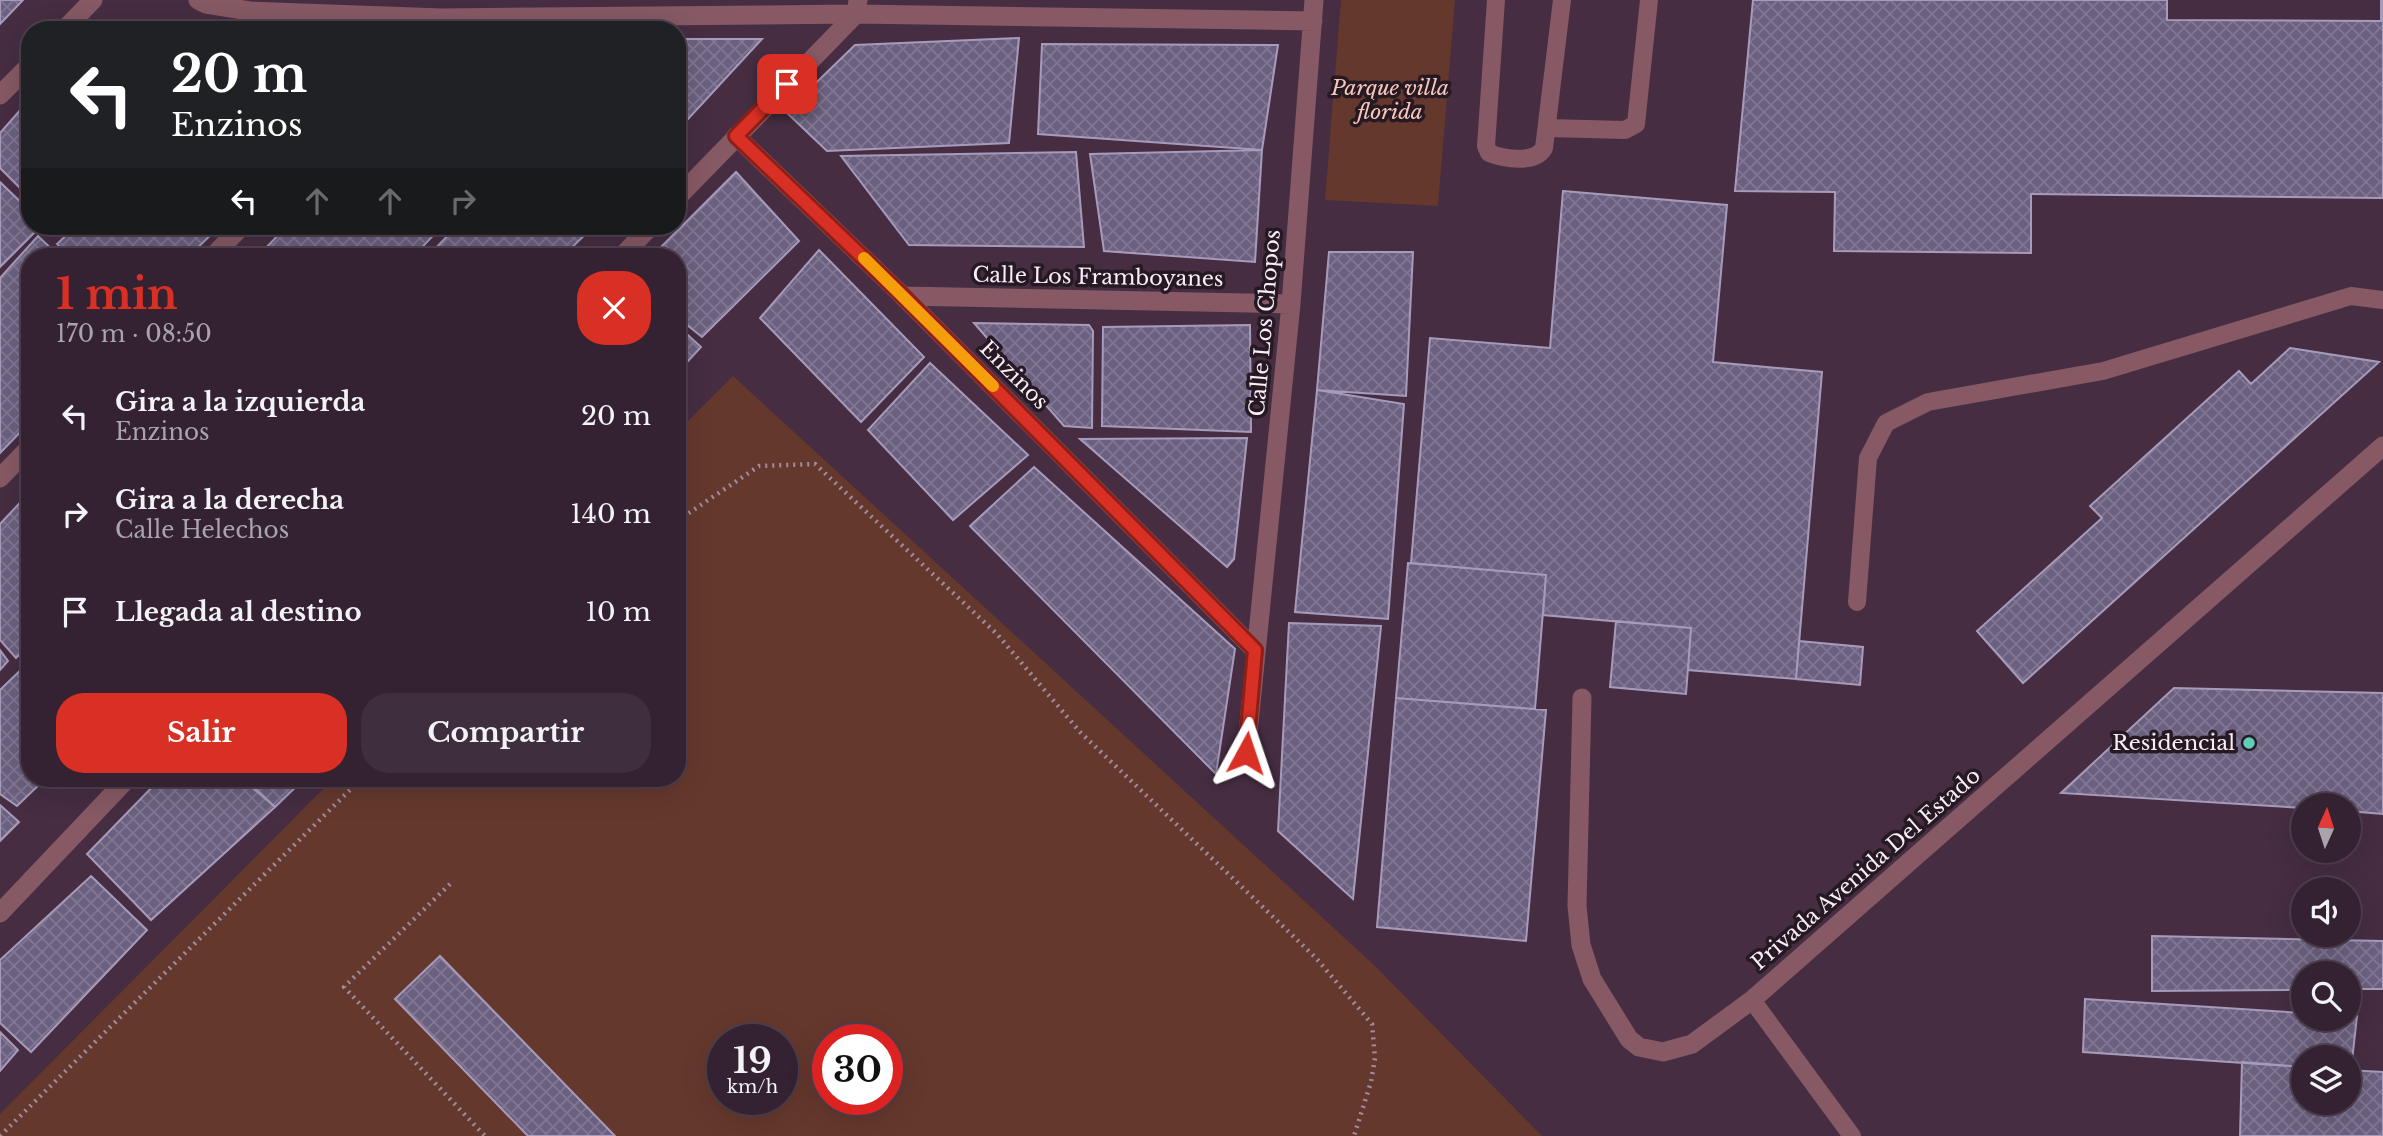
<!DOCTYPE html>
<html lang="es">
<meta charset="utf-8">
<style>
:root{--surface:#342232;--page:#3f2f3e;--text:#f1f3f6;--muted:#a9a4ac;--line:#4e3f4d;--accent:#d93025}
body{margin:0;font-family:"Libre Baskerville",serif;background:var(--page);color:var(--text);height:100vh;display:flex;flex-direction:column;font-size:26px;white-space:nowrap}
*{box-sizing:border-box;margin:0}
p{font-size:23px;color:var(--muted)}
.icon{flex:none;width:38px;height:38px;fill:none;stroke:currentColor;stroke-width:2;stroke-linecap:round;stroke-linejoin:round}
.map{position:relative;flex:1;overflow:hidden}
.panel{position:absolute;left:21px;top:248px;width:665px;height:539px;display:flex;flex-direction:column;background:var(--surface);border-radius:28px;box-shadow:0 7px 28px #0002,0 0 0 2px var(--line)}
.panel>*{flex:none}
.top-card{position:absolute;left:21px;top:21px;width:665px;height:214px;border-radius:28px;box-shadow:0 7px 28px #0002,0 0 0 2px var(--line);background:#202124;color:#fff;overflow:hidden}
.needle{width:46px;rotate:3deg}
.tools{position:absolute;left:2291px;top:793px;display:grid;gap:14px}
.tools a{display:grid;place-items:center;width:70px;height:70px;border-radius:50%;background:var(--surface);box-shadow:0 7px 28px #0002,0 0 0 2px var(--line);font-size:35px}
.speed{position:absolute;left:707px;top:1024px;display:flex;gap:14px;font-size:35px;font-weight:700;text-align:center}
.speed>*{display:grid;place-content:center;width:91px;height:91px;border-radius:50%;background:var(--surface);box-shadow:0 7px 28px #0002,0 0 0 2px var(--line);line-height:1}
.speed small{font-size:18px;font-weight:400}
.speed .limit{border:10px solid #d22;background:#fff;color:#111}
.pin{position:absolute;display:grid;place-items:center;width:60px;height:60px;color:#fff;margin:-30px;border-radius:14px;box-shadow:0 4px 10px #0006}
.me{position:absolute;width:77px;margin:-38px;rotate:5deg;stroke-linejoin:round;filter:drop-shadow(0 0 5px #0008)}
.turn{display:flex;align-items:center;gap:24px;height:147px;padding:0 35px;font-size:32px}
.turn .icon{width:91px;height:91px;stroke-width:2.5}
.turn b{display:block;font-size:49px;line-height:60px}
.lanes{display:flex;align-items:center;height:66px;padding:0 35px;background:#0003;justify-content:center;gap:35px;direction:ltr}
.lanes .off{opacity:.35}
.round{display:grid;place-items:center;flex:none;width:74px;height:74px;border-radius:28px;background:var(--page)}
.headline{display:flex;align-items:center;justify-content:space-between;height:119px;padding:0 35px}
h1{font-size:42px;font-weight:700;line-height:52px;color:var(--accent)}
.button{display:flex;gap:14px;margin-top:auto;padding:14px 35px}
.button a{flex:1;height:80px;border-radius:28px;background:var(--accent);color:#fff;font-size:28px;font-weight:700;line-height:80px;text-align:center}
.button a+a{background:var(--page);color:var(--text)}
ul{padding:0;list-style:none}
li{display:flex;align-items:center;gap:21px;height:98px;padding:0 35px}
li div{flex:1}
li b{display:block;font-size:26px}
li em{font-style:normal}
.map>svg:first-child{display:block}
.green{fill:#65382d;fill-rule:evenodd}
.building{fill:url(#building-cross-hatch);stroke:#a79bbc;stroke-width:2}
.lines{fill:none;stroke-linecap:round;stroke-linejoin:round}
.path{stroke:#a18c9d;stroke-width:4.5;stroke-dasharray:2 5;stroke-linecap:butt}
.service{stroke:#865964;stroke-width:18}
.minor{stroke:#865964;stroke-width:19}
.route-casing{stroke:#8d1f18;stroke-width:18}
.route{stroke:#d93025;stroke-width:12}
.slow{stroke:#f59e0b;stroke-width:12}
.poi-dot{fill:#5eceb7;stroke:#251a23;stroke-width:2.5}
.labels{text-anchor:middle;stroke-width:7;stroke-linejoin:round;paint-order:stroke}
.park-label{font-size:21px;font-style:italic;fill:#fac6b9;stroke:#251a23}
.street-label{font-size:21px;fill:#fcebf9;stroke:#251a23}
.poi-label{font-size:21px;fill:#fcebf9;stroke:#251a23;text-anchor:end}
</style>
<div class="map">
<svg width="2383" height="1136" viewBox="0 0 2383 1136">
<defs>
<pattern id="building-cross-hatch" width="8" height="8" patternUnits="userSpaceOnUse" patternTransform="scale(1.75)"><rect width="8" height="8" fill="#6b607f"/><path d="M0 0l8 8M0 8l8-8" fill="none" stroke="#817792"/></pattern>
</defs>
<rect width="100%" height="100%" fill="#462d42"/>
<path class="green" d="M1341,0h114l-17,206 -113,-6z
M733,376l641,589 168,171h-1542v-22l333,-335h344v-347zM723,1040h59v59h-59zM828,1040h59v59h-59z"/>
<path class="building" d="M0,0h23l-23,24z
M1753,0h414v20l214,1v-21h2v198l-352,-4v59l-197,-2 1,-59 -100,-1z
M1019,38l-10,105 -182,8 -41,-39 69,-67z
M677,39h85l-85,92z
M1042,44l236,1 -16,105 -224,-16z
M30,99v99l-30,-30v-35z
M1262,150l-7,112 -151,-11 -14,-97z
M1076,152l8,95 -175,-2 -68,-89z
M736,172l63,69 -97,96 -25,-20v-60h-26z
M0,182l30,29v15h11l-41,41z
M1563,191l164,14 -14,157 109,10 -26,307 -108,-9 3,-42 -148,-13 3,-40 -135,-12 19,-225 120,10z
M76,226h144l-32,31h-117l-14,-13z
M287,226h155l-29,31h-156z
M457,226h137l-32,31h-135z
M38,236l22,21h-30v165l-30,31v-175z
M819,250l105,107 -63,65 -101,-104z
M1329,252h84l-7,144 -89,-6z
M974,323l115,2 4,6 -1,97 -28,-2z
M677,325l24,22 -24,26z
M1250,325l1,107 -149,-6 1,-99z
M2290,348l89,14 -356,321 -46,-52 125,-113 -12,-12 149,-135 12,13z
M930,363l98,92 -75,65 -85,-90z
M1317,390l87,14 -16,215 -93,-7z
M1247,438l-13,121 -7,8 -147,-128z
M1034,467l201,182 -19,125 -246,-248z
M30,492v152l-14,14 -16,-18v-116z
M1408,563l138,12 -11,134 -139,-11z
M1616,621l75,7 -5,66 -76,-7z
M1289,623l92,3 -28,273 -75,-68z
M1799,641l64,6 -3,38 -64,-6z
M0,650l8,11 -8,9z
M30,661v118h15l-28,27 -17,-12v-104z
M2174,688l209,5v121l-35,-3v-6h-45v3l-242,-15z
M1396,698l150,12 -20,231 -149,-14z
M160,779h82l33,28 -124,113 -64,-66z
M245,779h59l-29,28z
M0,805l19,17 -19,19z
M91,876l56,54 -116,122 -31,-29v-63z
M2152,936l231,5v48h-35v-16h-45v17l-151,1z
M440,956l175,180h-87l-133,-137z
M2085,999l218,14v5h45v-2h9l-6,54h-3v-13h-45v10l-220,-15z
M0,1032l18,18 -18,21z
M2242,1062l61,5v35h45v-32l35,2v64h-143z"/>
<g class="lines">
<path class="path" d="M677,521l82,-55 56,-2 182,170 83,98 236,226 56,66 3,34 -4,24 -17,54
M450,884l-106,103 141,149
M0,1136l361,-357"/>
<path class="service" d="M1496,0l-10,146 3,7c15,6 46,11 55,-5l18,-148
M1548,128l77,2 11,-6 13,-124
M1857,602l11,-144 18,-35 42,-21 175,-31 248,-75 32,4
M1752,1000l100,136"/>
<path class="minor" d="M198,0l8,4 44,7 192,7 414,-4 457,7
M64,30l29,-30
M0,95l30,-30
M736,136l167,160 352,354
M677,198l179,-184 2,-14
M212,257l30,-31
M621,257l30,-31
M903,296l388,8
M0,478l30,-31
M1582,698l-5,208 4,39 11,34 37,60 10,8 24,5 29,-8 60,-44 631,-554
M1246,753l45,-449 23,-304
M0,913l127,-134"/>
</g>
<g class="lines">
<g class="route-casing">
<path id="route" d="M787,84l-51,52 167,160 352,354 -9,103"/>
</g>
<use href="#route" class="route"/>
<path class="slow" d="M864,258l129,128"/>
</g>
<circle class="poi-dot" cx="2249" cy="743" r="7"/>
<g class="labels">
<g class="park-label">
<text x="1390" y="95">Parque villa<tspan x="1390" dy="24">florida</tspan></text>
</g>
<g class="street-label">
<text transform="translate(1098 277) rotate(1)" y="7">Calle Los Framboyanes</text>
<text transform="translate(1265 323) rotate(-85)" y="7">Calle Los Chopos</text>
<text transform="translate(1014 375) rotate(45)" y="7">Enzinos</text>
<text transform="translate(1866 869) rotate(-41)" y="7">Privada Avenida Del Estado</text>
</g>
<g class="poi-label">
<text x="2235" y="750">Residencial</text>
</g>
</g>
</svg>
<div class="tools">
<a><svg class="needle" viewBox="-14 -14 28 28"><path d="M0-13l5 13h-10z" fill="#e53935"/><path d="M0 13l5-13h-10z" fill="#a9a4ac"/></svg></a>
<a><svg class="icon" aria-label="sound" viewBox="0 0 24 24"><path d="M4 9h4l5-4v14l-5-4H4zM17 9q2 3 0 6"/></svg></a>
<a><svg class="icon" aria-label="search" viewBox="0 0 24 24"><circle cx="10" cy="10" r="6"/><path d="M15 15l6 6"/></svg></a>
<a><svg class="icon" aria-label="layers" viewBox="0 0 24 24"><path d="M12 4l9 5-9 5-9-5zM3 14l9 5 9-5"/></svg></a>
</div>
<div class="speed"><div>19<small>km/h</small></div><div class="limit">30</div></div>
<div class="pin" style="left:787px;top:84px;background:#d93025"><svg class="icon" aria-label="arrive" viewBox="0 0 24 24"><path d="M6 21V4h12l-3 4 3 4H6"/></svg></div>
<svg class="me" style="left:1246px;top:753px" viewBox="-20 -20 40 40"><path d="M0-17L14 15 0 8-14 15z" fill="#d93025" stroke="#fff" stroke-width="4"/></svg>
<div class="top-card">
<div class="turn"><svg class="icon" aria-label="left" viewBox="0 0 24 24"><path d="M17 20v-9H6M10 6l-5 5 5 5"/></svg><div><b>20 m</b>Enzinos</div></div>
<div class="lanes"><svg class="icon" aria-label="left" viewBox="0 0 24 24"><path d="M17 20v-9H6M10 6l-5 5 5 5"/></svg><svg class="icon off" aria-label="ahead" viewBox="0 0 24 24"><path d="M12 20V5M6 11l6-6 6 6"/></svg><svg class="icon off" aria-label="ahead" viewBox="0 0 24 24"><path d="M12 20V5M6 11l6-6 6 6"/></svg><svg class="icon off" aria-label="right" viewBox="0 0 24 24"><path d="M7 20v-9h11M14 6l5 5-5 5"/></svg></div>
</div>
<section class="panel">
<div class="headline"><div><h1>1 min</h1><p>170 m · 08:50</p></div><a class="round" style="background:#d93025;color:#fff"><svg class="icon" aria-label="close" viewBox="0 0 24 24"><path d="M6 6l12 12M18 6L6 18"/></svg></a></div>
<ul>
<li><svg class="icon" aria-label="left" viewBox="0 0 24 24"><path d="M17 20v-9H6M10 6l-5 5 5 5"/></svg><div><b>Gira a la izquierda</b><p>Enzinos</p></div><em>20 m</em></li>
<li><svg class="icon" aria-label="right" viewBox="0 0 24 24"><path d="M7 20v-9h11M14 6l5 5-5 5"/></svg><div><b>Gira a la derecha</b><p>Calle Helechos</p></div><em>140 m</em></li>
<li><svg class="icon" aria-label="arrive" viewBox="0 0 24 24"><path d="M6 21V4h12l-3 4 3 4H6"/></svg><div><b>Llegada al destino</b></div><em>10 m</em></li>
</ul>
<div class="button"><a>Salir</a><a>Compartir</a></div>
</section>
</div>
